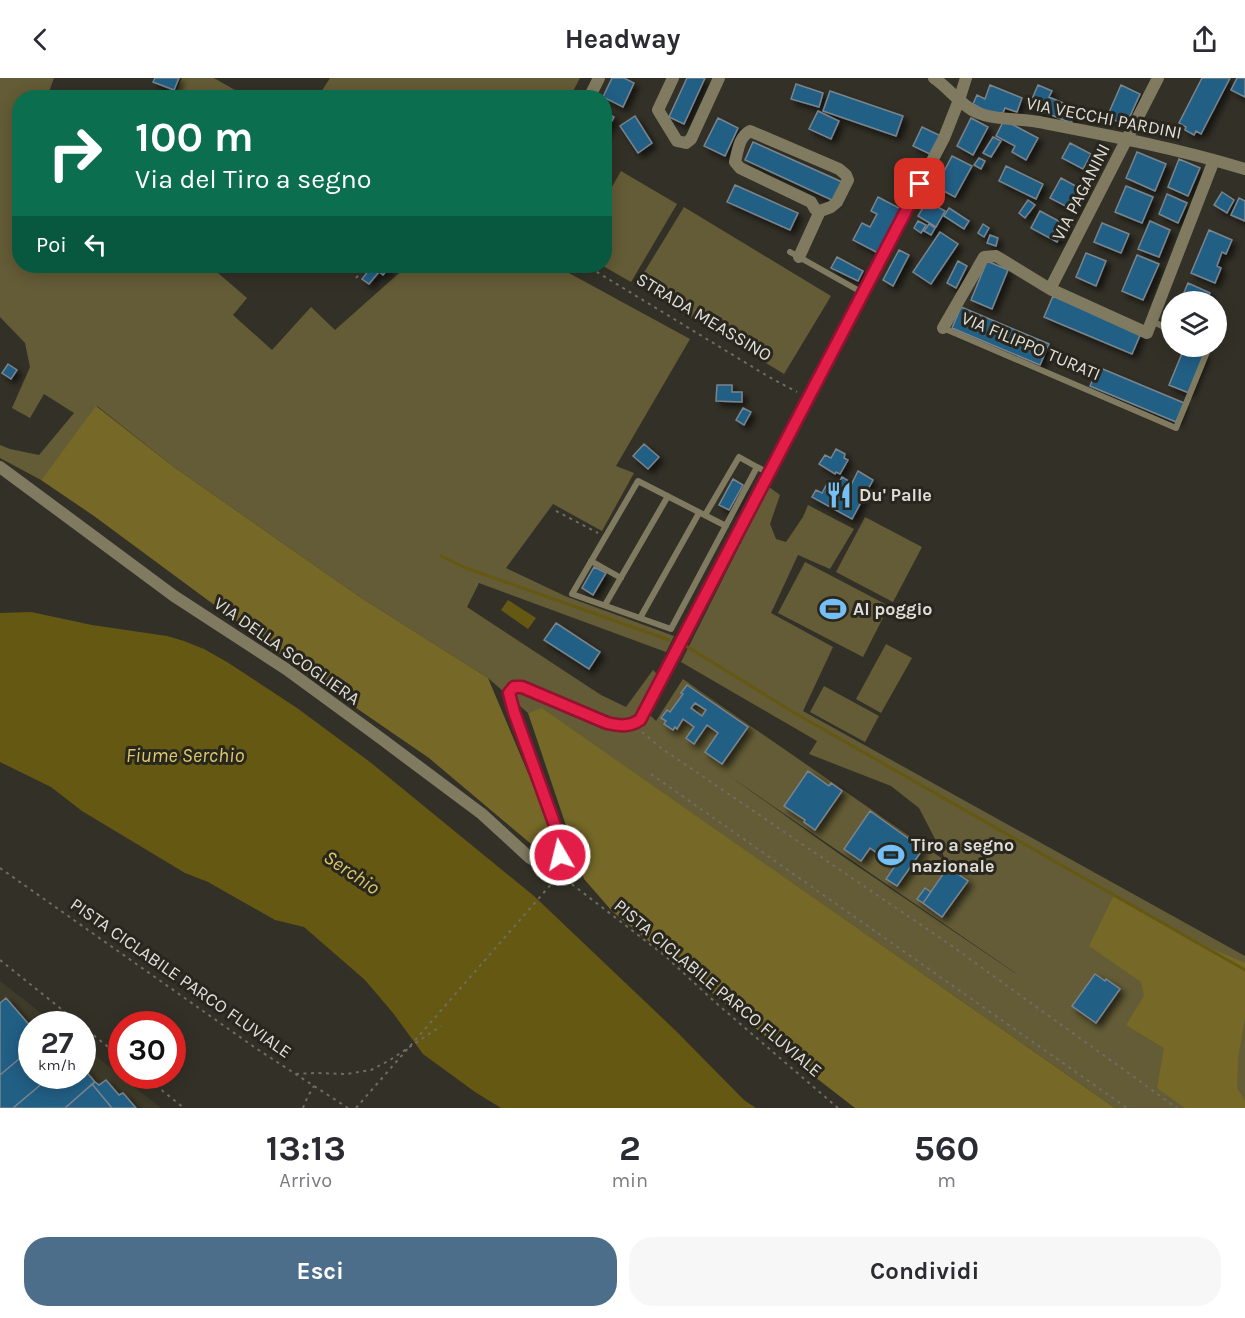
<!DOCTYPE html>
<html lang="it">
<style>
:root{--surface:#fff;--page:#f7f7f7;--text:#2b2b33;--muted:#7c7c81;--accent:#4c6e8b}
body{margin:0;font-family:Karla,sans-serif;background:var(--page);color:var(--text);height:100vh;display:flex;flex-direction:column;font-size:22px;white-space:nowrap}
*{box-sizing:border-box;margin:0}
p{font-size:20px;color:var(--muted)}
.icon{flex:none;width:33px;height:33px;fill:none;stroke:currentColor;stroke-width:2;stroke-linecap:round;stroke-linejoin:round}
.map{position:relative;height:1030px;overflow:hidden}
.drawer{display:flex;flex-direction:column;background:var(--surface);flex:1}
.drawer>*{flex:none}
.top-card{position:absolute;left:12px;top:12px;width:600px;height:183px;border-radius:24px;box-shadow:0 3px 15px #0003;background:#0b6e4f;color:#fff;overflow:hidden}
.controls{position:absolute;left:1161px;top:213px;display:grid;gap:12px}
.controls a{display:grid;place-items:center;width:66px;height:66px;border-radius:50%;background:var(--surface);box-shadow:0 3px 15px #0003;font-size:30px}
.speed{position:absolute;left:18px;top:933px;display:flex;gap:12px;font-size:30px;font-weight:700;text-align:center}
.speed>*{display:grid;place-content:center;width:78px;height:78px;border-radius:50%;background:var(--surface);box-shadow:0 3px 15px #0003;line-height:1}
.speed small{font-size:15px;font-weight:400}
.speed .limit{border:9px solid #d22;background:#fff;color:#111}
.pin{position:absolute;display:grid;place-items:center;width:51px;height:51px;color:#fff;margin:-26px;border-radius:12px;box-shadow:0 3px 9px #0006}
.me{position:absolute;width:66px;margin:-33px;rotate:352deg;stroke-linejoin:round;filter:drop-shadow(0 0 4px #0008)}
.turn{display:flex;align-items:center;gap:21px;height:126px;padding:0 24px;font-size:27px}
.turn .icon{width:78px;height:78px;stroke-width:2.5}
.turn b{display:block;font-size:42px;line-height:51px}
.then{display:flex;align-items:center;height:57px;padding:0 24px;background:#0003;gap:12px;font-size:22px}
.eta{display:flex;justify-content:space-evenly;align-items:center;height:102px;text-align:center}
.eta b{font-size:36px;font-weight:700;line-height:42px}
.primary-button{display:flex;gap:12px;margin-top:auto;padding:12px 24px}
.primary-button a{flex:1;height:69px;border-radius:24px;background:var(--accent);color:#fff;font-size:24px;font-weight:700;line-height:69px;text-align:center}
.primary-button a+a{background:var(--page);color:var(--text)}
header{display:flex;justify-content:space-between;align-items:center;height:78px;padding:0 24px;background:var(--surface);font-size:27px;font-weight:700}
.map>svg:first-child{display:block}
.built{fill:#3f3b2a}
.green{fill:#645c36;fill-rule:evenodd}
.forest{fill:#766927}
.water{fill:#655812}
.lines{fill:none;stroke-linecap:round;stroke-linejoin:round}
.stream{stroke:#655812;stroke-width:3}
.building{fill:#235e85;stroke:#79848d;stroke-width:1.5;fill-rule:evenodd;filter:url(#shadow)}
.path{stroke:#6e6c63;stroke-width:2;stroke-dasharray:3 4.5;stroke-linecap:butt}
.lane{stroke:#807b60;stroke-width:6}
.street{stroke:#807b60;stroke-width:12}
.path-bridge{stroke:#6e6c63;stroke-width:2;stroke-dasharray:3 4.5;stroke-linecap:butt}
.route-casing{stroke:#92132f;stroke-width:15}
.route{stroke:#e11d48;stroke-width:10}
.labels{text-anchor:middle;stroke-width:6;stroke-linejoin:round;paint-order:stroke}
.street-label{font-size:18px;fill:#dfded8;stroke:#29271d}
.poi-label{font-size:18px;font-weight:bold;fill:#dfded8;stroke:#29271d;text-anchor:start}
.water-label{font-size:20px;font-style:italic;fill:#dac86a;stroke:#29271d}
</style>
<header><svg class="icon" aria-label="back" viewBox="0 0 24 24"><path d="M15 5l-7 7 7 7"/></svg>Headway<svg class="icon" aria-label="share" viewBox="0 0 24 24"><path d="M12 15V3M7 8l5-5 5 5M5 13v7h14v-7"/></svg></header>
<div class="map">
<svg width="1245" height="1030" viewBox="0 0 1245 1030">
<defs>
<filter id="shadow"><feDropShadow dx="4.5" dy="4.5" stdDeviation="3" flood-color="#0009"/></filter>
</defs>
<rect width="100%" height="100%" fill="#333127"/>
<path class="built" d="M0,903l55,43h-23v52h50l1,-30 78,62h-161z"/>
<path class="green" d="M0,0h54l-7,19 -27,1v168h190l37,32 -14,17 39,35 39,-43 24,23 72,-64h149l134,73 -74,127 18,7 -32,58 -49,-27 -47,64 59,28 109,40 -8,16 -187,-69 -12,24 134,88 25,12 27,-37 6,6 -20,36 12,4 5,5 27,-42 264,183 -28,-54 -28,-22 -82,-32 8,-13 -136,-79 88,-175 11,8 -10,29 6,15 10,3 17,-25 5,-12 46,24 -24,40 -32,-14 -27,58 62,34 -30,64 442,245v152h-130l-572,-399 -15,4 -40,-35 -128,-81 -186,-130 -77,-61 -56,74 -41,-22v-13l10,4 29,6 35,-42 -30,-19 -14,24 -18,-10 18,-41 -5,-24 -25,-26zM728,697l286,197 1,1 -177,-120z
M182,0h32l33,19h-74z
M330,0h250l-10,19h-252z
M621,93l56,33 -46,78 -28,-16h1l1,-67z
M684,129l147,89 -47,78 -147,-90z
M865,439l57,30 -29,55 -57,-30z
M805,484l84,44 -26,51 -85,-44z
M886,566l26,14 -31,55 -25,-14z
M824,608l55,30 -14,26 -55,-30z"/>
<path class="forest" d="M96,328l78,61 186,130 128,81 69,164 -9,7h-11l-108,-91 -112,-77 -223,-165 -53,-36z
M542,630l573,400h-260l-40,-31 -203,-166 -28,-32 -56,-166z
M1114,817l98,54 33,14v55l-7,40 -1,30 8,13v7h-60l-28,-20 7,-40 -38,-23 18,-29 -3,-14 -52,-36z"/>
<path class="water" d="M508,522l28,18 -8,11 -27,-19z
M31,534l61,13 75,11 17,5 20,8 23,13 70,46 73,54 164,134 142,135 68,69 12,8h-255l-26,-16 -52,-38 -30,-41 -28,-33 -61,-53 -29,-7 -67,-38 -23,-9 -103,-62 -31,-24 -51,-25v-149z"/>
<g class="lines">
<path class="stream" d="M441,478l25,12 203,72
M686,568l107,66 452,258"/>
</g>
<path class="building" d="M155,0h24l-5,12 -21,-8z
M612,0h12l10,5 -11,24 -20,-10z
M687,0h18l-21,46 -15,-7z
M1202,0h28l-29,56 -5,-3 -2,4 -9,-5 1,-3 -7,-4z
M1237,0h8v19l-14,-7z
M796,6l27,9 -4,14 -28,-8z
M990,7l32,13 -5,14 -12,-4 -3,7 -13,-2 -16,-9 4,-9 8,4z
M1038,7l14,6 -3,6 28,12 -6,14 -42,-17z
M1121,7l19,9 -14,31 -19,-8z
M830,13l73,25 -7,20 -73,-25z
M818,33l21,10 -8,18 -22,-10z
M604,34l10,5 -10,18z
M635,38l17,27 -14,10 -18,-27z
M718,40l20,10 -13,28 -21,-10z
M971,40l17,9 -15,28 -16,-9z
M1004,42l34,18 -12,22 -14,-8 3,-6 -19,-10z
M922,49l19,9 -9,19 -19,-9z
M993,59l8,4 -10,16 -8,-4z
M753,64l89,40 -8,19 -89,-41z
M1070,65l21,11 -8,15 -21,-11z
M1137,74l29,12 -11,27 -29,-13z
M952,78l20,10 -17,31 -19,-10z
M979,80l6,3 -4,8 -7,-4z
M1179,81l21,9 -12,28 -20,-9z
M1006,88l37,18 -7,15 -37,-18z
M1061,100l22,12 -10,20 -23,-12z
M735,107l63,28 -8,17 -63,-28z
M1126,108l27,11 -11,26 -27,-11z
M1222,114l12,8 -7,13 -13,-8z
M1167,116l20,9 -9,20 -19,-9z
M878,119l23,12 -23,44 -25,-13 9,-17 8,4 7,-13 -6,-3z
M1239,120l6,3v20l-14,-6z
M1028,122l7,5 -10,13 -6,-5z
M927,123l18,10 -9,16 -18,-11z
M949,130l20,13 -5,8 -20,-13z
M1040,133l26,14 -9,17 -26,-14z
M918,143l8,4 -5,8 -7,-5z
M1150,143l20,9 -11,27 -21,-8z
M1102,145l27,11 -8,19 -27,-11z
M929,146l6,4 -4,7 -7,-4z
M983,146l6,4 -5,9 -6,-4z
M1209,152l23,10 -6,14 -4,-2 -5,14 4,2 -6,15 -24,-10z
M940,154l18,12 -27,40 -18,-12z
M990,157l8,3 -2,8 -9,-3z
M899,172l10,5 -16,31 -10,-6z
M1086,175l20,8 -10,25 -20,-9z
M1137,177l22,9 -16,36 -21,-9z
M837,179l26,14 -5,10 -27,-13z
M958,183l9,5 -11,22 -9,-5z
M987,183l21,9 -16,39 -21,-9z
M372,188l7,6 -10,12 -7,-5z
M372,188h18l-7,9z
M1188,205l22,10 -4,9 -4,-2 -1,2h-21z
M1053,218l88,37 -9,21 -88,-37z
M961,229l88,37 -9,21 -88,-37z
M1185,268l20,8 -16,39 -20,-8z
M8,286l9,6 -6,9 -9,-6z
M1098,289l86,36 -8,19 -86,-36z
M717,307h15v7h10v10l-26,-1z
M743,330l8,4 -7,13 -8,-5z
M644,366l15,13 -11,12 -15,-13z
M836,371l9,5 -1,4 4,2 -8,14 -4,-2 -1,2 -16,-10 6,-9 6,3z
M858,393l15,9 -21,39 -40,-22 4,-7 6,3 6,-11 9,4 5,-9 10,6z
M733,401l10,6 -14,25 -10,-5z
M594,489l12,6 -13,22 -11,-7z
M556,545l44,29 -11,17 -45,-29z
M687,607l61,42 -26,37 -17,-12 13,-19 -11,-8 -13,19 -8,-6 8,-11 -11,-8 -6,10 -2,-2 -2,3 -9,-6 2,-3 -5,-3 6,-8 3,2 13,-18 -2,-1zM695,625l11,7 -4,6 -11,-8z
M808,693l21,15 2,-3 11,8 -27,39 -11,-8 1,-2 -21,-14z
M870,733l53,38 -26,37 -11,-7 9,-13 -25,-18 -9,13 -17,-12z
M948,789l20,14 -26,36 -19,-14z
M925,810l6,4 -8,11 -6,-4z
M1095,896l10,7 1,-2 14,10 -24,34 -24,-17z
M6,920l26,30v20l-32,27v-72z
M32,970v28h19l-38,32h-13v-33z
M83,990l12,14 -30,26h-52l38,-32h31z
M106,1002l13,15 4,-2 13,15h-24l-20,-24 3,-2 4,3z
M92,1006l20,24h-47z"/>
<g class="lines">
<path class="path" d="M583,188l9,3 177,108 28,15
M356,200l11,-12
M556,433l42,22
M642,654l19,16 288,196 228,164
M651,696l476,334
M572,778l3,-6 -1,-6
M0,790l257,181 91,59
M560,797l104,80 52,48 122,105
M0,882l80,64
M82,948l40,32
M296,996l19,-1 32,1 24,-4 19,-10 51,-34
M144,998l40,32
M303,1030l4,-10 7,-12"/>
<path class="lane" d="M790,174l73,41
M1152,243l20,10
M943,250l233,100 31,-76 -8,-6
M705,437l34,-58 18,10
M726,448l-88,-45 -66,113 99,35 86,-162 12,6
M591,483l30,17
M605,527l63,-109
M640,540l59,-105"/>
<path class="street" d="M673,0l-15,32 19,31 9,2 5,-4 28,-61
M934,0c15,10 26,27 42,34 20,9 47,6 68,11 68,13 135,26 201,46
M589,20l10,-20
M799,179l21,-46 11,-4 6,-5 11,-22 -2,-5 -7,-6 -89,-38c-11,6 -12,19 -15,31l5,6 71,34 4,7 5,2
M1050,211l108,-211
M943,250l41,-71 12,-1 54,33 97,44 67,-173
M0,389l174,129 112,73 93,68 103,77 48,44 13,8 8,1 9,-12 2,-10 -48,-133 -5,-19 5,-6h8l85,36c13,3 22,4 33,-3l304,-582 15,-38 7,-22"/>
<path class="path-bridge" d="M356,1030l211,-242"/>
</g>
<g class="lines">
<g class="route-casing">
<path id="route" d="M560,777l2,-10 -48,-133 -5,-19 5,-6h8l85,36c13,3 22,4 33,-3l280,-536"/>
</g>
<use href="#route" class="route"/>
</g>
<defs>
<g id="restaurant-bare" transform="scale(2.07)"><path d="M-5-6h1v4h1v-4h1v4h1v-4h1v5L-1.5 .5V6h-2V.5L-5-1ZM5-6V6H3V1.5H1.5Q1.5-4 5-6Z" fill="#74c0f6" stroke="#29271d" stroke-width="2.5" paint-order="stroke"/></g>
<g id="stadium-bare" transform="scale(2.07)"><path d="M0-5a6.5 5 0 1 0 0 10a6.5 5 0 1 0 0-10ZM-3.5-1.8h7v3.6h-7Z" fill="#74c0f6" stroke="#29271d" stroke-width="2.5" paint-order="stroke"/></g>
</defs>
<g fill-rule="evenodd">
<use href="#restaurant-bare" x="839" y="417"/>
<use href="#stadium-bare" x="833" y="531"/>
<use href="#stadium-bare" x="891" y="777"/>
</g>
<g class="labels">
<g class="street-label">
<text transform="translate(1104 40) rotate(11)" y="6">VIA VECCHI PARDINI</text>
<text transform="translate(1081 114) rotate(-63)" y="6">VIA PAGANINI</text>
<text transform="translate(704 239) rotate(31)" y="6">STRADA MEASSINO</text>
<text transform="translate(1031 268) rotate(23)" y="6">VIA FILIPPO TURATI</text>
<text transform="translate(287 573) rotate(35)" y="6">VIA DELLA SCOGLIERA</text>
<text transform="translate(181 900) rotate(35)" y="6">PISTA CICLABILE PARCO FLUVIALE</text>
<text transform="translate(718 910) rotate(40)" y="6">PISTA CICLABILE PARCO FLUVIALE</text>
</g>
<g class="poi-label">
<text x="859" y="423">Du' Palle</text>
<text x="853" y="537">Al poggio</text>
<text x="911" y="773">Tiro a segno<tspan x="911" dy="21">nazionale</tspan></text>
</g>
<g class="water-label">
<text x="185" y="684">Fiume Serchio</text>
<text transform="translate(352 794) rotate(34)" y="7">Serchio</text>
</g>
</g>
</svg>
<div class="controls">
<a><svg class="icon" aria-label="layers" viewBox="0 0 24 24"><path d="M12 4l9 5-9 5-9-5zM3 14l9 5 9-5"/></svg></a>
</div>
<div class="speed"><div>27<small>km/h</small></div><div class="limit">30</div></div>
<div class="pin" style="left:920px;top:106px;background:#d93025"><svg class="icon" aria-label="arrive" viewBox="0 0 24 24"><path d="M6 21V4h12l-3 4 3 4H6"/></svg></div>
<svg class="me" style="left:560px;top:777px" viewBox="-20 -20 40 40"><circle r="17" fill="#e11d48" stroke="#fff" stroke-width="3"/><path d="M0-11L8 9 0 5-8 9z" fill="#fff"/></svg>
<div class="top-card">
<div class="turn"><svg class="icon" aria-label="right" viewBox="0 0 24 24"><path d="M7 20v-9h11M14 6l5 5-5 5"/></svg><div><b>100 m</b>Via del Tiro a segno</div></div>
<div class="then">Poi<svg class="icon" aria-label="left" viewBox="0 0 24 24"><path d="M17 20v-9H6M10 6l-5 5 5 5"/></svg></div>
</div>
</div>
<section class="drawer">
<div class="eta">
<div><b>13:13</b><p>Arrivo</p></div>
<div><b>2</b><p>min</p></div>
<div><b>560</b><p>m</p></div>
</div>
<div class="primary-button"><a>Esci</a><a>Condividi</a></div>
</section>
